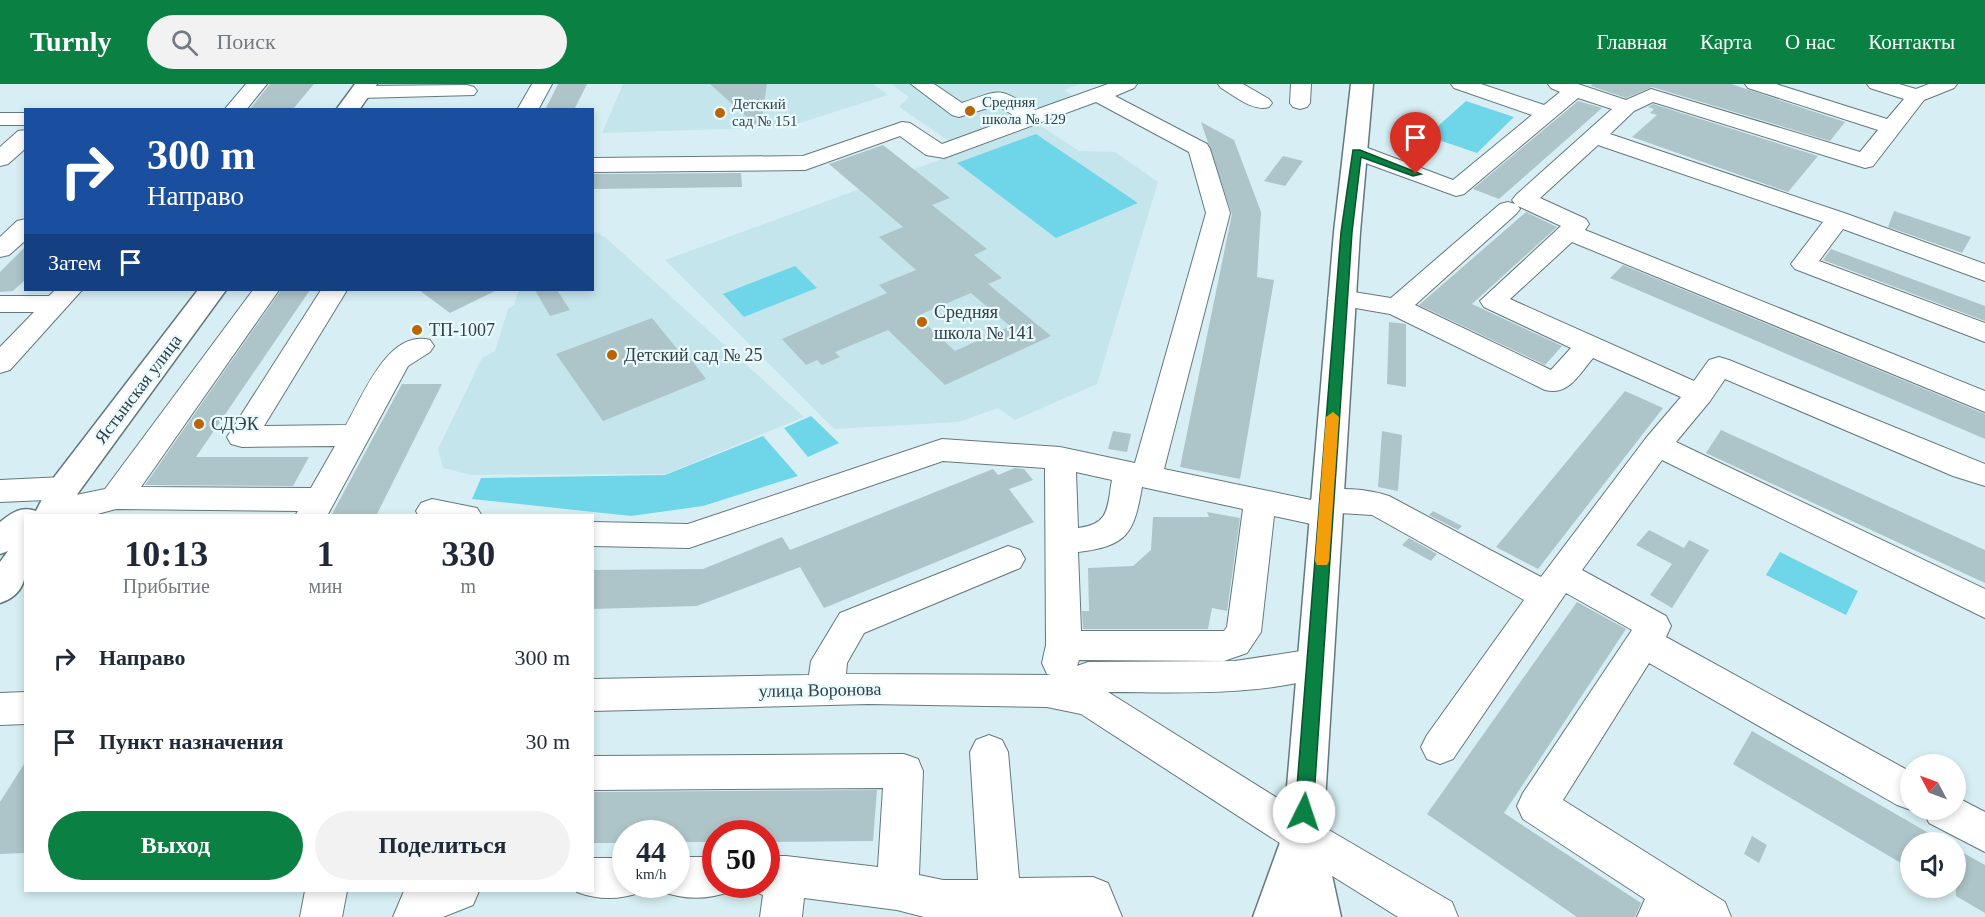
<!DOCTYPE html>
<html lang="ru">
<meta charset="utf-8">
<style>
:root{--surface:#fff;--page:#f2f2f3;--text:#1f2937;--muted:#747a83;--accent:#0b8043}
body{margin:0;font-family:Georgia,serif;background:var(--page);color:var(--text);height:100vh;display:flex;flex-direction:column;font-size:22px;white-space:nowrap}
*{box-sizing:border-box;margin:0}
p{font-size:20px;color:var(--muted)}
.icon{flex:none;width:33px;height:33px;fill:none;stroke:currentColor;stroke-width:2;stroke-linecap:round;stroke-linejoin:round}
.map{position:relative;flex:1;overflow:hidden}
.side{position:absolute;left:24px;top:430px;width:570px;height:378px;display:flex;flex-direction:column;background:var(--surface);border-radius:0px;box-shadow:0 3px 9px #0003}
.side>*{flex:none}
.top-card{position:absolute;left:24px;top:24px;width:570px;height:183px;border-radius:0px;box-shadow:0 3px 9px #0003;background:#1a4fa0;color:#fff;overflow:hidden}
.needle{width:39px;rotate:311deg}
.fabs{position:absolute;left:1900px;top:670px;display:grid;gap:12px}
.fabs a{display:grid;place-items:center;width:66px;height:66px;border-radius:50%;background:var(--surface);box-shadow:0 3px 9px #0003;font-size:30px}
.speed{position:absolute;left:612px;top:736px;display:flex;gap:12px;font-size:30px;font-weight:700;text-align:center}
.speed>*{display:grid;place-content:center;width:78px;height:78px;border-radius:50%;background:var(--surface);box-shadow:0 3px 9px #0003;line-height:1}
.speed small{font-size:15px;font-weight:400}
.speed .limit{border:9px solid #d22;background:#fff;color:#111}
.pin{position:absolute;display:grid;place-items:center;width:51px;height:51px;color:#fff;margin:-62px -26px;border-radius:50% 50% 50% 0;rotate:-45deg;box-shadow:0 0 6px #0007}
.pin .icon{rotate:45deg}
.me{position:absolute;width:66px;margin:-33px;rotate:4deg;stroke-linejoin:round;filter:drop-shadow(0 0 4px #0008)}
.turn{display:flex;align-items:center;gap:21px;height:126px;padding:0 24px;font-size:27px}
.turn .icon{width:78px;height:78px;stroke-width:2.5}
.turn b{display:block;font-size:42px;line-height:51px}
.then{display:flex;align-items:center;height:57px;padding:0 24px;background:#0003;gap:12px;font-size:22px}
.eta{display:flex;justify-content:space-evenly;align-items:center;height:102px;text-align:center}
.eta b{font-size:36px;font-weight:700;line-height:42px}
.primary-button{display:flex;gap:12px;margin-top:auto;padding:12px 24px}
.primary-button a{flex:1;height:69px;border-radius:36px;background:var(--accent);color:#fff;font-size:24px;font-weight:700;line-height:69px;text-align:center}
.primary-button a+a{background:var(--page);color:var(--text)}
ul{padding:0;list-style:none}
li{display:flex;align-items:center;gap:18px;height:84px;padding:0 24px}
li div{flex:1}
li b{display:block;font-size:22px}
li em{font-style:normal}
header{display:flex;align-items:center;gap:36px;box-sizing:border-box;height:84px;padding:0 30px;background:var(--accent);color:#fff}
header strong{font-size:28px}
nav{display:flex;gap:33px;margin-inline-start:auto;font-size:21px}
.search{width:420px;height:54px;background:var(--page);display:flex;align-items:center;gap:15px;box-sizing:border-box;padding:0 21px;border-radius:33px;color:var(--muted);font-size:22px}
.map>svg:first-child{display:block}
.built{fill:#c4e5ec}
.green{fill:#6ed6e8}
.building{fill:#adc4c9;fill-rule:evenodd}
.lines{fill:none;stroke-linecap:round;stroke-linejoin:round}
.minor-casing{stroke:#63797d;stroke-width:2}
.major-casing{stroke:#63797d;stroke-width:3}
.minor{fill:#fff;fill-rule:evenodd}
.major{fill:#fff;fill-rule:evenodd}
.route{fill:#0b8043;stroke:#07532c;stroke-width:1.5}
.slow{fill:#f59e0b}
.poi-dot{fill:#bc6400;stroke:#e8fbff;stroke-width:2}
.labels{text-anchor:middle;stroke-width:4.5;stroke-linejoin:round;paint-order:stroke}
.far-poi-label{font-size:15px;fill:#353e40;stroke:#e8fbff;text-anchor:start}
.poi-label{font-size:18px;fill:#353e40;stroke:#e8fbff;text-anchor:start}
.street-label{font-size:18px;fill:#353e40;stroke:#e8fbff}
</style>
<header>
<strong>Turnly</strong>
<div class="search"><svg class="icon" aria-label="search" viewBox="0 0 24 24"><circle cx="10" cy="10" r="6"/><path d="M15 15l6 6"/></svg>Поиск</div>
<nav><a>Главная</a><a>Карта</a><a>О нас</a><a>Контакты</a></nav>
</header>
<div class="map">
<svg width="1985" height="833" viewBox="0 0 1985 833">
<rect width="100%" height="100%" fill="#d7eff4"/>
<path class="built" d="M623,0h250l15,11 -101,32 -185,6z
M891,0h189l-16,6 10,7 -125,44 -50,-34 10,-10z
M1038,40l41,27 36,1 43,30 -61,202 -82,36 -17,-12 -39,14 -125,7 -169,-169z
M593,147l12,6 199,180 -138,57 -195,1 -28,-7 -5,-19 44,-91 13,-7 13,-42 6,-4 5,-15h73z"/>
<path class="green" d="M1466,17l48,16 -37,36 -50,-17z
M1036,50l102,69 -82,35 -99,-75z
M795,182l22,22 -73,29 -21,-23z
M811,332l28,27 -31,14 -24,-29z
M763,352l35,40 -95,30 -72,10 -159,-17 9,-21 184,-3z
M1780,468l78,39 -12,24 -80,-40z"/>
<path class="building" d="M314,0l-21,25h-43l20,-25z
M558,0h29l-13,26h-29z
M710,0h57l-7,45z
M1592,0h139l114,38 -15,19 -178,-54 -26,11 -35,-12z
M1578,17l24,7 -103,91 -26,-10z
M1653,20l165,52 -30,36 -156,-55 25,-22 -7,-2 4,-4 -6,-2z
M1201,38l33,18 27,72 -4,65 17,3 -34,199 -60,-12 52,-253z
M883,61l67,53 -18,7 55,44 -13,6 28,23 -14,6 63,52 -106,49 -57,-55 -53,22 5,5 -18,8 -5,-5 -11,5 -24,-26 105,-46 -8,-8 37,-15 -37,-33 24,-10 -74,-63zM971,209l39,33 -55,25 -38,-35z
M1283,72l20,5 -18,25 -21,-5z
M741,89l1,14 -150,2v-15z
M1894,127l77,26 -9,16 -74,-26z
M1526,128l31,15 -85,77 90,42 -17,19 -126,-60z
M26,162v33l-13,12 -13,1v-20z
M1831,165l154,57v15l-162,-61z
M1623,181l362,149v25l-375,-161z
M281,206h29l-114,167h113l-16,29 -148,-1z
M419,206h78l-47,23z
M535,206h22l13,20 -20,6z
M652,234l34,42 4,-2 16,21 -103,42 -47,-67z
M1389,238l17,2v63l-19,-3z
M402,300h40l-66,132h-45z
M1625,307l38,17 -125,161 -42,-22z
M1721,346l264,120v33l-279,-130z
M1113,347l18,3 -4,18 -19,-3z
M1382,347l20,4 -4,56 -20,-4z
M1015,384l9,1 9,11 -24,9 25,33 -210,86 -24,-41 -103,39 -105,3v-39l111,-1 79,-32 8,13 203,-81 5,6z
M1433,427l29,15 -4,4 -29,-15z
M1207,428l33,6 -13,93 -15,-3 -4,21h-125l-1,-18h7l-1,-43 45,-2 18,-16 2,-33h56z
M1649,446l35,18 5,-8 20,10 -37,58 -22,-13 22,-31 -36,-19z
M1409,454l28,16 -6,7 -29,-16z
M1577,518l49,27 -122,184 137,90 -6,14h-58l-150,-103z
M1752,647l194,112h-35v26l-178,-105z
M26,677v92l-26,1v-52z
M877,706l-4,51 -107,1v-8h-50v8h-40v-8h-50v9h-34v-51z
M1752,752l15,9 -8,18 -15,-9z
M1956,765l29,16v48l-29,-17z"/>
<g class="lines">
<g class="minor-casing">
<path id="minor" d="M246,0h21l-21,26h-22z
M532,0h20l-14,26h-21z
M911,0h23l28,19c41,-14 35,-16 73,7l73,-26h29l-3,4 -19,8 92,48 3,5 20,64 -66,256 147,31 4,-7c21,-7 53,-4 74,3l152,81 105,-139 35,-41 -88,-39c-14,16 -24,38 -48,32l-155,-76 -58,-10 -4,-6 4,-6 9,-2 50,8 109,-94 8,-2 7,2 -3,-4 4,-5 96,-86 -34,-11 -114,96 -8,2 -107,-39 -3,-5 3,-5 8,-2 8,2 88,33 79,-65 -78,-27 -3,-4h30l63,21 16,-13 -9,-4 -3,-4h30l48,16 25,-11 209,63 18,-22 -130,-42 -3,-4h31l111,35 17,-20 -34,-11 -3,-4h32l17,5 13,-5h28l-3,4 -30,12 -51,66 -8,2 -212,-66 -19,9 -24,23 237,80 138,50v17l-142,-52 -24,32 166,62v19l-190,-73 -4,-5 32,-42 -225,-77 -58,53 46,21 3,5 -4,6 400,161v21l-413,-170 -62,57 184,82 15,-21 10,-3 10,3 256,104v22l-32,-10 -228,-97 -15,22 -34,41 309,147v29l-323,-158 -80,110 84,46 5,10 -5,11 245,135v38l-14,-5 -248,-142 -86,137 162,102 6,15h-94l8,-18 -122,-80 -6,-13 6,-13 109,-163 -66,-37 -113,166 -13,5 -13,-5 -6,-12 6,-12 97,-135 -152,-85 -32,-2 -4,10 -11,4 -51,-11 -13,116 -14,21 -23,8 -145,-1 -2,6 11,-4 147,-1 79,-12 13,4 5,11 -5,11c-66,22 -150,17 -219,17l209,131 135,79 6,15h-60l-109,-68 -208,-135 -34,-7 -179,-3 -276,7v-32l217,-4 2,-14 29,-48 168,-67 12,4 5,9 -5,9 -156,65 -17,30 -1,11 205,1 -4,-1 -5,-11 4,-18 -1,-177 -102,-7 -254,87 -97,-2v-24l96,2 254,-85 118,8 75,16 71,-250 -17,-61 -93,-50 -152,56 -18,-3 -26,-19 -95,34 -213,2v-14l211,-2 99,-34 8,1 32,21 74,-27 -19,-12 -38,12 -7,-2zM1518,122l43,20 -81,75 4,6 87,41 -20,22 -136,-65 101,-91 4,-5zM1076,388l36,8c-5,28 -2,44 -34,48zM1142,403l101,22 -16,118 -3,4h-143l-3,-79c50,-6 56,-19 64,-65z
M1218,0h25l26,15 3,4 -3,4c-16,5 -34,-11 -48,-19z
M1291,0h20l-1,19 -3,4 -7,2 -7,-2 -3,-4z
M467,1l7,2 3,4 -3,4 -114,3 -7,-2 -3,-4 3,-4 7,-2z
M0,29h26v12h-26z
M26,46v18l-18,16 -8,2v-19l18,-16z
M26,135v21l-17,15 -9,2v-20l17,-16z
M55,206h27l-72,80 -10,3v-26l34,-35h-34v-16h49z
M253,206h26l-138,197 170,1 24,-42 -93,1 -11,-3 -4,-7 94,-147h26l-83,136 82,-1c17,-29 42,-96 84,-85l4,6 -4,6 -22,14 -81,150h-32l3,-5 -182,-2 -26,7h-47l-4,-7 7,-9 -46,2v-22l64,-3 11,3 5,8 -4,7 29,-6z
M432,415l45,9 5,8h-63l-3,-5 5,-8z
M26,608v32l-26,1v-32z
M989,651l13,5 6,12 11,126 74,-1 15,6 14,34h-198l-27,-7 -93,-12 -2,19h-42l3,-22 -12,-5 -2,-5h17v-29h20l92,11 5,-79 -291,2v-34l312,-2 14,5 5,12 -4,104 24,5h35l-8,-128 6,-12z
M1956,713l29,15v40l-56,-29 -6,-13h33z
M676,773h40v28h17l-2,6c-22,9 -48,9 -70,0l-2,-6h17z
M592,774h34v27h18l-3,7c-21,8 -43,8 -64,0l15,-1z
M305,807h42l-5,26h-42z
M404,807h75l-6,14 -30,12h-50z"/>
</g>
<g class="major-casing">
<path id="major" d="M355,0h22l-18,26h-23z
M1351,0h22l-13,148 -37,602 18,83h-88l30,-83 51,-602z
M198,206h28l-148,203 -11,23h-41l-2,25 2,-1c0,27 5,53 -26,63v-41l8,-11 -8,3v-32c12,-9 20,-16 36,-11l16,-31z"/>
</g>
<use href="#minor" class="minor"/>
<use href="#major" class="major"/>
</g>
<path class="route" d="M1353,66h7l61,24 -8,2 -52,-19 -9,75 -39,580 -3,5 -6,3 -6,-3 -3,-5 46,-580z"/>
<path class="slow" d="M1333,328l6,5 -10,144 -2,4h-10l-2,-4 11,-144z"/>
<g class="poi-dot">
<circle cx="970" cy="27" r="6"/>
<circle cx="720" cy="29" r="6"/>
<circle cx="922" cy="238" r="6"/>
<circle cx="417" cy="246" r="6"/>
<circle cx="612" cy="271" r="6"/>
<circle cx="199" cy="340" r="6"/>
</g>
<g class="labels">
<g class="far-poi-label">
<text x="982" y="23">Средняя<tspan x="982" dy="17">школа № 129</tspan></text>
<text x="732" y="25">Детский<tspan x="732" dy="17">сад № 151</tspan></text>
</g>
<g class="poi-label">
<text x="934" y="234">Средняя<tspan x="934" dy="21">школа № 141</tspan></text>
<text x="429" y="252">ТП-1007</text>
<text x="624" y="277">Детский сад № 25</text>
<text x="211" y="346">СДЭК</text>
</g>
<g class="street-label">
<text transform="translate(138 305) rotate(-53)" y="6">Ястынская улица</text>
<text transform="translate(820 606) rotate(-1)" y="6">улица Воронова</text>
</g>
</g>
</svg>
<div class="fabs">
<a><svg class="needle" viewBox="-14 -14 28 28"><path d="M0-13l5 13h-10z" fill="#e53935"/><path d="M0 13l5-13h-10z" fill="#747a83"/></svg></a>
<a><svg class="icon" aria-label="sound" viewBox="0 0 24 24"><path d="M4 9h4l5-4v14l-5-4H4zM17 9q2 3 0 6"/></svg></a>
</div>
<div class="speed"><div>44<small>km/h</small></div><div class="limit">50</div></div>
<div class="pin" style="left:1416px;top:90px;background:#d93025"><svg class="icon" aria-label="arrive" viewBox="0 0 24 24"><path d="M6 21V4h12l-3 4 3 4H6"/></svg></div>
<svg class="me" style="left:1304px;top:728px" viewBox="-20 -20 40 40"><circle r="19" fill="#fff"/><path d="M0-13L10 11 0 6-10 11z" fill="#0b8043"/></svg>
<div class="top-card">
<div class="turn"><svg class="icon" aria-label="right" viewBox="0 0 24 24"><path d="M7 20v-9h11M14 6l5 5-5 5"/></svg><div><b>300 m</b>Направо</div></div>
<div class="then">Затем<svg class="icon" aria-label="arrive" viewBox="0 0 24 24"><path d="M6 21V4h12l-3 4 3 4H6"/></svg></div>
</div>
<section class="side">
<div class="eta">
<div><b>10:13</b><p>Прибытие</p></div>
<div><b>1</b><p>мин</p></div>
<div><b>330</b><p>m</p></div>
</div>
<ul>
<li><svg class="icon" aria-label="right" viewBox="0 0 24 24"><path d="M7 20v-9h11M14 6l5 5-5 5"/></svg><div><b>Направо</b></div><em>300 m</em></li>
<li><svg class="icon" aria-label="arrive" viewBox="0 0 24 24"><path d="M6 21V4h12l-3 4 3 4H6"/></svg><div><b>Пункт назначения</b></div><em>30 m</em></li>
</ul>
<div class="primary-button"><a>Выход</a><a>Поделиться</a></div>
</section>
</div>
